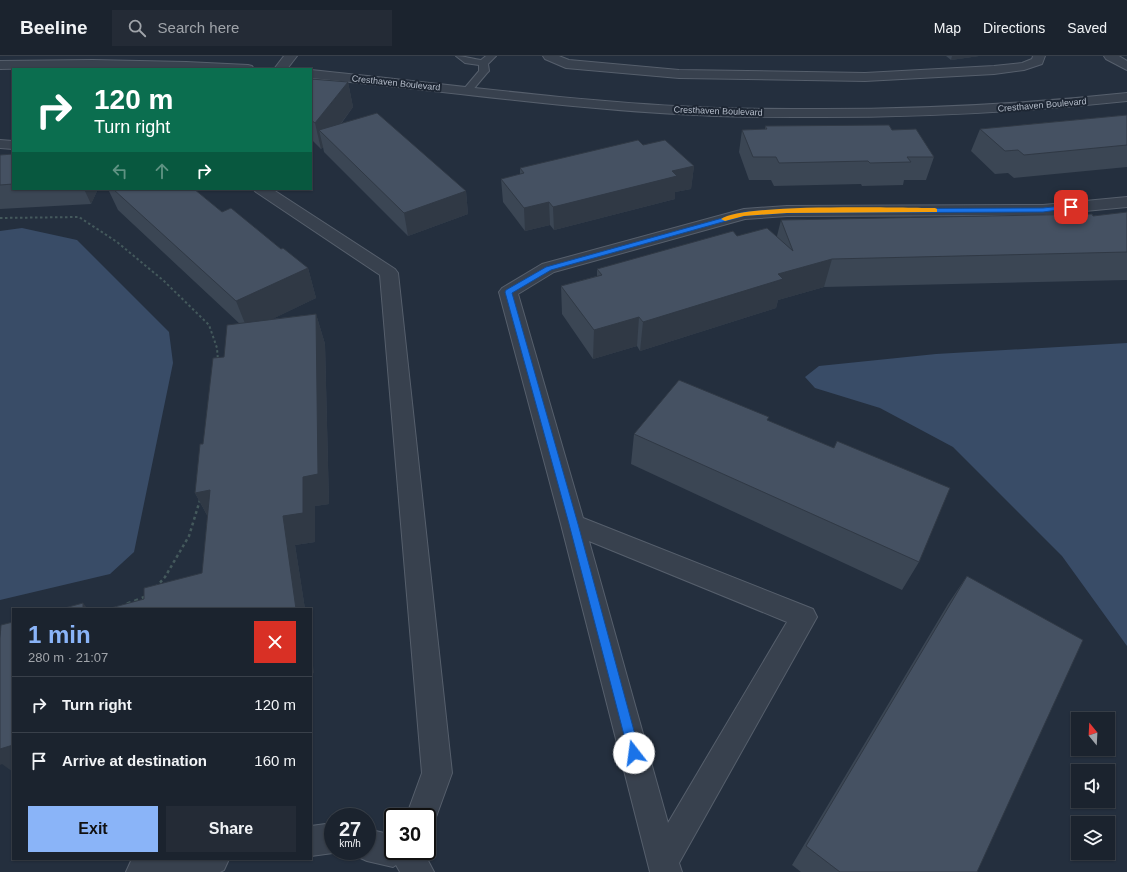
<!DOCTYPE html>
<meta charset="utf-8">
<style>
:root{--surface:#1b232e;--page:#242b36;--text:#f1f3f6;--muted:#a0a4aa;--line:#39404a;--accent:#8ab4f8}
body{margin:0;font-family:Arial,sans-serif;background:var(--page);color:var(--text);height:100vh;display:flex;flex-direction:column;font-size:15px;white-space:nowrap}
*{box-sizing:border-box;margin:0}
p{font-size:13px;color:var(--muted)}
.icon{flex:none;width:22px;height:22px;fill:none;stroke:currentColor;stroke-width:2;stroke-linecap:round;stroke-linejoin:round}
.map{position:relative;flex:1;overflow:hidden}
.side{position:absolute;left:12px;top:552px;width:300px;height:252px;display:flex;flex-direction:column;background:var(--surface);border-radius:0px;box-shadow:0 1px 3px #0004,0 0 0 1px var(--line)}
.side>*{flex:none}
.banner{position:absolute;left:12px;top:12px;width:300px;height:122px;border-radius:0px;box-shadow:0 1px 3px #0004,0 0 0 1px var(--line);background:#0b6e4f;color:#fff;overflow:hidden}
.needle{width:26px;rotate:342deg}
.buttons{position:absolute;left:1071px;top:656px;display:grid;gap:8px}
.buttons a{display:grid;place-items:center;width:44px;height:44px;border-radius:0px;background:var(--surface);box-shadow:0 1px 3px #0004,0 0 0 1px var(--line);font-size:20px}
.speed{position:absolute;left:324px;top:752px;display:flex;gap:8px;font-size:20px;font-weight:700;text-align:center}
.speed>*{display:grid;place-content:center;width:52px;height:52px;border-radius:50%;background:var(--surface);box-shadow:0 1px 3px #0004,0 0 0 1px var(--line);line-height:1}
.speed small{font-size:10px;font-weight:400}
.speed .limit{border:2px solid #111;border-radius:6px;background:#fff;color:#111}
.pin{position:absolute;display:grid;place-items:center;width:34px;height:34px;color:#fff;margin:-17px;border-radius:8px;box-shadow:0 2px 6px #0006}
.me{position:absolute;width:44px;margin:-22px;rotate:345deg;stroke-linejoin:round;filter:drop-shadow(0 0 3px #0008)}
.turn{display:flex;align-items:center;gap:14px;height:84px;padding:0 16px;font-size:18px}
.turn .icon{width:52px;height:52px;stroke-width:2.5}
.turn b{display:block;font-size:28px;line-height:34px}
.lanes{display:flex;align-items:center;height:38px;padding:0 16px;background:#0003;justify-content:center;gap:20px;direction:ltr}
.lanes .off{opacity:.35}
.round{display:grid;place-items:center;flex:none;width:42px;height:42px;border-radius:0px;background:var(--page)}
.summary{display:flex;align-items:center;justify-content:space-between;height:68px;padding:0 16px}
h1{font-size:24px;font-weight:600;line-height:30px;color:var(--accent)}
.button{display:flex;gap:8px;margin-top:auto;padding:8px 16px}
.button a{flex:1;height:46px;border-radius:0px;background:var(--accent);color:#111;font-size:16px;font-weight:600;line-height:46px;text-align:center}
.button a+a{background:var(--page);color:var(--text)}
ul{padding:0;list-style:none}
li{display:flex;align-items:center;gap:12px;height:56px;padding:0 16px;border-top:1px solid var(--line)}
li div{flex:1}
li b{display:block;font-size:15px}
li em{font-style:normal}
header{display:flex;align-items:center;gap:24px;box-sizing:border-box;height:56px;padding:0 20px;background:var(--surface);border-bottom:1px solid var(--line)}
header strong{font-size:19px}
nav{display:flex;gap:22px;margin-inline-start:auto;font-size:14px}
.search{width:280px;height:36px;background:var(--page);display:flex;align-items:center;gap:10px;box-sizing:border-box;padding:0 14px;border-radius:0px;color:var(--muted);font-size:15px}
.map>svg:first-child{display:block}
.water{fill:#394c67}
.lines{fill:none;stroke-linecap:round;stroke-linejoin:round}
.service-casing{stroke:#565f6c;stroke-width:2}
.minor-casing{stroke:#565f6c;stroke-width:2}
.tertiary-casing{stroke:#565f6c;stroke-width:2}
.path-far2{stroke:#44595c;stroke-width:2;stroke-dasharray:2.5 2.5;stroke-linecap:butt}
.path-far1{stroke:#44595c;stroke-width:2.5;stroke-dasharray:3 3;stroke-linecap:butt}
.path{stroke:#44595c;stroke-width:3;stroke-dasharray:4 4;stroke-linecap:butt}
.service{fill:#38414e;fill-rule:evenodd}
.minor{fill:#38414e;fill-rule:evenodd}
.tertiary{fill:#38414e;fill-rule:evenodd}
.wall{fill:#3b4654}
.shaded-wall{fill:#303945}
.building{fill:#455162;stroke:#303945}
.route{fill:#1a73e8;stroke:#114b97}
.slow{fill:#f59e0b}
.labels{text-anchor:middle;stroke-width:4;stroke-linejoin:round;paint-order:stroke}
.far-street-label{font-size:9px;fill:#b4bcc9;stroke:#1d2633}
</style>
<header>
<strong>Beeline</strong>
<div class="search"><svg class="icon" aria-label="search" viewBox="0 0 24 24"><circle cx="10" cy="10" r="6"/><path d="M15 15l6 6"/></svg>Search here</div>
<nav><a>Map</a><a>Directions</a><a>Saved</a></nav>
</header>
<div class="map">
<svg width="1127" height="816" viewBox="0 0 1127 816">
<rect width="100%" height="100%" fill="#242f3e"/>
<path class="water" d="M22,172l55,12 92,92 4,31 -39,189 -24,22 -110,26v-369z
M1127,287v303l-65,-90 -109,-109 -73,-39 -65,-20 -10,-11 14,-11 117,-12z"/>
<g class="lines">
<g class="service-casing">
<path id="service" d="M456,0c9,0 16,3 25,4l5,-4h10l-8,8 1,7 -2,2 -16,19 -3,1 -5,-3 16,-19v-6l-14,-2z"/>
</g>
<g class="minor-casing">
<path id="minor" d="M284,0h13l-10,13h-13z
M543,0h16l10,4 110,10 186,3 129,-7 28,-3 10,-4 1,-3h12l-3,8 -18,6 -30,4 -129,7 -186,-3 -113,-10 -21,-9z
M1104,0h15l8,5v9l-21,-11z
M0,84l13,1v8l-13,-1z
M253,133h19l123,80 3,4 54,500 -20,55 -5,2v-13h-21l16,-44 -42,-498 -124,-83z
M1127,141v10l-84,8 -256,1 -42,3 -191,53 -36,22 65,224 230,91 4,8 -138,246 3,9h-32l-89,-348 -62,-232 3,-4 40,-24 202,-55 43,-3 256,-1zM589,485l198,81 -119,201z
M333,767v28h6l-6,2 -22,3v-30z
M367,773l26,6v16h30l11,21h-34l-4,-7 -3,2 -26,-6 -11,-5 -2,-5h13z
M135,803h94l-5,11 -4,2h-94l5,-11z"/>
</g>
<g class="tertiary-casing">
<path id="tertiary" d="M93,4l93,2 62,3 4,1 2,3 -161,-2 -93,2v-8z
M311,14c128,13 256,31 385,37 33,2 66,2 98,2 112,1 222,-4 333,-16v8c-111,12 -221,17 -333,16 -32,0 -65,0 -98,-2 -129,-6 -257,-25 -385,-37z"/>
</g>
<path class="path-far2" d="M0,162l79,-1 38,25 47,39 45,44 8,23 1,13"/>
<path class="path-far1" d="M156,531l9,-10 24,-41 11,-36"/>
<path class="path" d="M127,548l20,-8"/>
<use href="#service" class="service"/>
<use href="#minor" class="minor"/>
<use href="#tertiary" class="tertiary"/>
</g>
<path class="wall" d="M946,0h33l-28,4z
M311,23l37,3 5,25 -12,17 125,67 2,23 -60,22 -84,-84 -1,-5 -2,2 -10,-10z
M1127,59v52l-113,11 -6,-5 -13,1 -24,-23 9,-22z
M765,70l127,4 42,27 -8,23h-22l-1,5 -41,1 -1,-2 -87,2 -3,-6h-22l-10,-28 3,-22 23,-1z
M643,89l51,21 -3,23 -16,3v7l-121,31 -4,-5 -25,6 -22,-29 -2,-23 19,-5v-6z
M13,98v35h85l-7,15 -91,5v-54z
M108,133h86l28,23 59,37 27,19 8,30 -44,21 44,-5 9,30 4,160 -14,2v36l-20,3 10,64h-198l37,-10 58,-26 6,-56 -13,-24 8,-49 21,-87 16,-33 -122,-114z
M1127,156v68l-303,7 -46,13 -2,8 -136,43 -3,-5 -44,13 -31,-45 -1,-28 36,-10v-7l140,-33h40l4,-16 312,-4z
M768,365l151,141 -17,28 -271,-126 3,-30z
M967,520l10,296h-176l-9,-7 156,-261z"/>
<path class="shaded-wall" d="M952,0h27l-28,4z
M348,26l5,25 -24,32 -10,-9 4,17 -2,2 -6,-26z
M694,110l-3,23 -16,3v7l-121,31 -1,-23 119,-36z
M84,133h14l-7,15z
M466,135l2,23 -60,22 -4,-23z
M549,146l1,23 -25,6 -1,-23z
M832,203l-8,28 -46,13 -2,8 -136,43 3,-29 135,-48z
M308,212l8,30 -68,33 -12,-30z
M316,258l9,30 4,160 -14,2v36l-20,3 10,64h-9l-13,-93 20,-39z
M639,261l-2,29 -44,13 1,-29z
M210,434l1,32 -16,-29z
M83,547l5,6h-5z
M311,594l3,23 -3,1z
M0,688l13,1v27l-11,-8 -2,1z"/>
<path class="building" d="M170,12l13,1h-90z
M311,23l37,3 -33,41 -4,-3z
M377,57l89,78 -62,22 -85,-83z
M1127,59v30l-103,10 -6,-5 -13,1 -25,-22z
M889,69l3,5 24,-1 18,28h-27l4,5 -41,1 -2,-2 -89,2 -3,-6h-23l-11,-27 25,-1 -2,-3z
M638,84l5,5 22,-5 29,26 -22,5 5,5 -124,31 -4,-5 -25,6 -23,-29 23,-6 -4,-5z
M13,98v30l-13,1v-30z
M113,133h81l28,23 9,-4 50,41 2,-1 25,20 -72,33z
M1127,156v40l-295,7 -54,15 5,5 -140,43 -4,-5 -45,13 -33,-44 41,-11 -5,-6 136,-38 4,5 30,-8 26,23 -12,-31 311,-6 1,2z
M316,258l2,160 -15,3v36l-20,3 13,93h-189l37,-10v-11l58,-15 8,-83 -15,3 5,-49h3l10,-86 11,-1 3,-32z
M679,324l90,37 -2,3 67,28 3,-7 113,47 -31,74 -285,-128z
M967,520l116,64 -106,232h-137l-34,-26z
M83,547v6h-22z
M13,566v123l-13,4v-111l1,-13z"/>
<path class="route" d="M1071,149l2,1v2l-30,4 -256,1 -43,3 -193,54 -39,23 66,231 62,229 -1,5 -5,1 -4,-1 -61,-234 -64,-232 1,-2 40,-23 198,-55 43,-3 256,-1z"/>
<path class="slow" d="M935,152l2,1v3l-150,1 -43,3 -19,5 -4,-2c21,-16 179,-11 214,-11z"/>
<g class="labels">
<g class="far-street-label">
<text transform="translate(396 27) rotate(6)" y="3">Cresthaven Boulevard</text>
<text transform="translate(1042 49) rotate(-5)" y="3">Cresthaven Boulevard</text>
<text transform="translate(718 55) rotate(2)" y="3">Cresthaven Boulevard</text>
</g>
</g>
</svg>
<div class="buttons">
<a><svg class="needle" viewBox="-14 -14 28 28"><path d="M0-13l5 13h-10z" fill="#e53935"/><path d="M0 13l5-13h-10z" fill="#a0a4aa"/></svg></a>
<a><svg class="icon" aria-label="sound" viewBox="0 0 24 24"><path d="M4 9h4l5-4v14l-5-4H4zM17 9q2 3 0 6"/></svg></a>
<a><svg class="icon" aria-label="layers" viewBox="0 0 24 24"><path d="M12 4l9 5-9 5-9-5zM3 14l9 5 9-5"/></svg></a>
</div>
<div class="speed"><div>27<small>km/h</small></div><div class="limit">30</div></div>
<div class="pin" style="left:1071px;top:151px;background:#d93025"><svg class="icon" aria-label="arrive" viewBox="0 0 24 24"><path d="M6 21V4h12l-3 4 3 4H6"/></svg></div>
<svg class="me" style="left:634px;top:697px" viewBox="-20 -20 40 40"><circle r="19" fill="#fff"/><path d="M0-13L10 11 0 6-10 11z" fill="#1a73e8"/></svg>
<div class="banner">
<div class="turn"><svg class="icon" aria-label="right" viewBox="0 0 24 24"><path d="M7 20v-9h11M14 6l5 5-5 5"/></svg><div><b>120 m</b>Turn right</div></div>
<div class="lanes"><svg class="icon off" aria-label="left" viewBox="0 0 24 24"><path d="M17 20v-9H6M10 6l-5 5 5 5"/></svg><svg class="icon off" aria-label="ahead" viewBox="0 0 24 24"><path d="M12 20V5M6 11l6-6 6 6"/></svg><svg class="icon" aria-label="right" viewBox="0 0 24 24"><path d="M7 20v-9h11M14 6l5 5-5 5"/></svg></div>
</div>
<section class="side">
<div class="summary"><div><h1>1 min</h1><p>280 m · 21:07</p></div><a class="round" style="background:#d93025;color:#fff"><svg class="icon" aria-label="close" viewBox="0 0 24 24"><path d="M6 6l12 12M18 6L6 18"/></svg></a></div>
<ul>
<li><svg class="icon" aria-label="right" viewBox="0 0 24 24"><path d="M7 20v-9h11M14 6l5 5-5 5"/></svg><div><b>Turn right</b></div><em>120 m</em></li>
<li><svg class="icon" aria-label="arrive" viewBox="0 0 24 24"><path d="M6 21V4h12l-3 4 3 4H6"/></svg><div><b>Arrive at destination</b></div><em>160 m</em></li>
</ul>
<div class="button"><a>Exit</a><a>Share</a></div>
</section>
</div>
